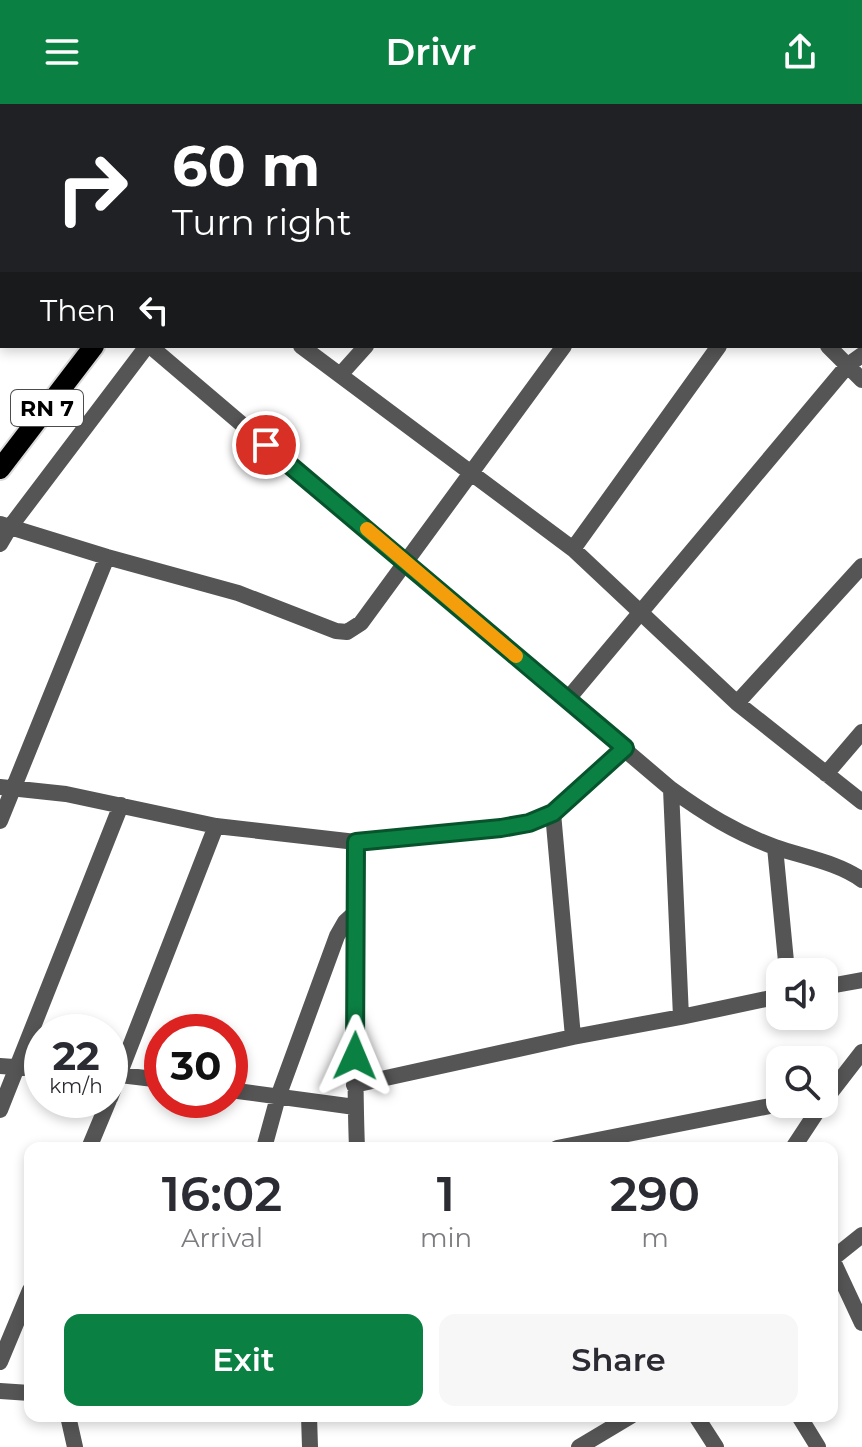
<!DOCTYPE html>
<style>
:root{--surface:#fff;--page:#f7f7f7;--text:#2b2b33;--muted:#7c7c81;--accent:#0b8043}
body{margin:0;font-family:Montserrat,sans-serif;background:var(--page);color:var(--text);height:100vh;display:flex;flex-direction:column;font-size:30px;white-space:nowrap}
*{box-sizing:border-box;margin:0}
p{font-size:26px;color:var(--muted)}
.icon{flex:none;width:44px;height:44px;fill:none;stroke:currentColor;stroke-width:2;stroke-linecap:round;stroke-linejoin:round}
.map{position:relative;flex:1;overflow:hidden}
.drawer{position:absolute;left:24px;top:1038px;width:814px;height:280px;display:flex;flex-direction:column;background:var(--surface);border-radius:16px;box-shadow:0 4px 12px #0003}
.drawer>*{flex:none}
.top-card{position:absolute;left:0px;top:0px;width:862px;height:244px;box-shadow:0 4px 12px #0003;background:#202124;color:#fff;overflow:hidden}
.controls{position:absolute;left:766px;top:854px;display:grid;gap:16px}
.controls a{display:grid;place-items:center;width:72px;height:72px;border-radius:16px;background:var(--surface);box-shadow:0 4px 12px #0003;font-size:40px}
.speed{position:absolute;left:24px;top:910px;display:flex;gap:16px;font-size:40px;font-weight:700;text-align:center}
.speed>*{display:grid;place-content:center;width:104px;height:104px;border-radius:50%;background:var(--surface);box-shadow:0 4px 12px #0003;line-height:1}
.speed small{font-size:20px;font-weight:400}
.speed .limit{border:12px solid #d22;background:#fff;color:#111}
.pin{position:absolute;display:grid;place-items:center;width:68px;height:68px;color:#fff;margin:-34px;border:4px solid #fff;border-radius:50%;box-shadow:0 2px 8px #0007}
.me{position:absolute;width:88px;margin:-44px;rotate:1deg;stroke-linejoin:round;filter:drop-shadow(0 0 6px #0008)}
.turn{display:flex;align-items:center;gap:28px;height:168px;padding:0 40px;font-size:36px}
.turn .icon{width:104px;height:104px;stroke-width:2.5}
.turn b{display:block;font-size:56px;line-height:68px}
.then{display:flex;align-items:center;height:76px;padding:0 40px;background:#0003;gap:16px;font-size:30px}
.eta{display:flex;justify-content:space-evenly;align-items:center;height:136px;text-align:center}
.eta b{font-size:48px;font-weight:600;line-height:56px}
.primary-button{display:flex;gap:16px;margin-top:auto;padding:16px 40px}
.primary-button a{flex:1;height:92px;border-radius:16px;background:var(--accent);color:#fff;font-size:32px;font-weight:600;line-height:92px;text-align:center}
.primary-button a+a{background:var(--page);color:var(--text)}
header{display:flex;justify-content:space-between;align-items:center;height:104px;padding:0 40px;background:var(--accent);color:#fff;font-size:36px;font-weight:600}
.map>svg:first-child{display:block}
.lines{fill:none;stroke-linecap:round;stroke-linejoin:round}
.primary-casing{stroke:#dbdbdb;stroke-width:24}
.minor{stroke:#555;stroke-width:16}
.primary{stroke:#000;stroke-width:20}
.route-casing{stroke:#07532c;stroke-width:20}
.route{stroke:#0b8043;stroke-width:14}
.slow{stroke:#f59e0b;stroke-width:14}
.labels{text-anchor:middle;stroke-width:6;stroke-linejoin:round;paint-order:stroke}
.shield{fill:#fff;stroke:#4c4c4c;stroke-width:2}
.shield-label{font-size:22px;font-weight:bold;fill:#000}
</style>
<header><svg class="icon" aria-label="menu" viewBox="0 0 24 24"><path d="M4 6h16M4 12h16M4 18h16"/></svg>Drivr<svg class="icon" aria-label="share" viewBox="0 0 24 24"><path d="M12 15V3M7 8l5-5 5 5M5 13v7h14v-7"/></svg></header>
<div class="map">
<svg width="862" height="1343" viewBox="0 0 862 1343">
<rect width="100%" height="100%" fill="#fff"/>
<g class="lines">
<g class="primary-casing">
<path id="primary" d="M295,2l2,-2
M0,365l94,-123"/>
</g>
<path class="minor" d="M571,0l3,2
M357,2l2,-2
M150,242l521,443c33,24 65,44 104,58 28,10 62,15 87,33
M301,242l272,203 164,154 125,99
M828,242l34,34
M340,271l26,-29
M0,420l107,33 131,36 98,38 11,1 14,-9 203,-277
M0,440l10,-17 137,-181
M573,445l146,-203
M567,596l281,-335 14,-10
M737,599l125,-137
M826,670l36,-42
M0,683l66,7 150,32 140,16 145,-14 28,-5 24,-10 72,-65
M671,685l10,228
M553,709l20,224
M0,717l107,-264
M356,738c1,102 -3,204 1,306
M775,743l12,125
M824,883l38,-7
M0,962l42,3
M112,970l50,6
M354,981l219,-48 108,-20 99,-21
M230,986l125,17
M110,994l106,-272
M824,997l38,-49
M0,1006l121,-305
M89,1044l20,-48
M264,1044l14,-51 59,-161 8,-14 12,-11
M557,1044l223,-44
M793,1044l29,-44
M832,1155l30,64
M832,1155l30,-24
M0,1258l30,-72
M0,1287l30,2
M68,1312l7,31
M309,1312l1,31
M696,1312l20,31
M799,1312l19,31
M579,1343l52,-31"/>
<use href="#primary" class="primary"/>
</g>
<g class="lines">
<g class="route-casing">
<path id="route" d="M266,341l359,303 -72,65 -24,10 -28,5 -145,14 -1,214"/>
</g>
<use href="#route" class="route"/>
<path class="slow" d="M367,425l149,127"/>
</g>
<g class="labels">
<rect class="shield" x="11" y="286" width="72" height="36" rx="6"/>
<g class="shield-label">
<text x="47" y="312">RN 7</text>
</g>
</g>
</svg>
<div class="controls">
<a><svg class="icon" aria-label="sound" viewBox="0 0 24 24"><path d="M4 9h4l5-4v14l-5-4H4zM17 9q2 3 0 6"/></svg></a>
<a><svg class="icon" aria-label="search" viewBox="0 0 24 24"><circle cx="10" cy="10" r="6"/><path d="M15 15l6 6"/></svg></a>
</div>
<div class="speed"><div>22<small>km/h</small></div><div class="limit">30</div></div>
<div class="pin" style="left:266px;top:341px;background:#d93025"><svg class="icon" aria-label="arrive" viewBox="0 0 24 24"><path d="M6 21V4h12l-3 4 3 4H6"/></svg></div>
<svg class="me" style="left:355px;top:952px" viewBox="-20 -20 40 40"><path d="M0-17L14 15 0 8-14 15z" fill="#0b8043" stroke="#fff" stroke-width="4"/></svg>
<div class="top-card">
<div class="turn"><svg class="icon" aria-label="right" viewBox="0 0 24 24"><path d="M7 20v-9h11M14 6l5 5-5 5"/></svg><div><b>60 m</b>Turn right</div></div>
<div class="then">Then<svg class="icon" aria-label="left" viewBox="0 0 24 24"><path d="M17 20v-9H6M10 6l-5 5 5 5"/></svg></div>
</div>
<section class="drawer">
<div class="eta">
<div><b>16:02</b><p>Arrival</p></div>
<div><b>1</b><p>min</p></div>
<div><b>290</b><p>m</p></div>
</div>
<div class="primary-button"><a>Exit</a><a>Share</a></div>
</section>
</div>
